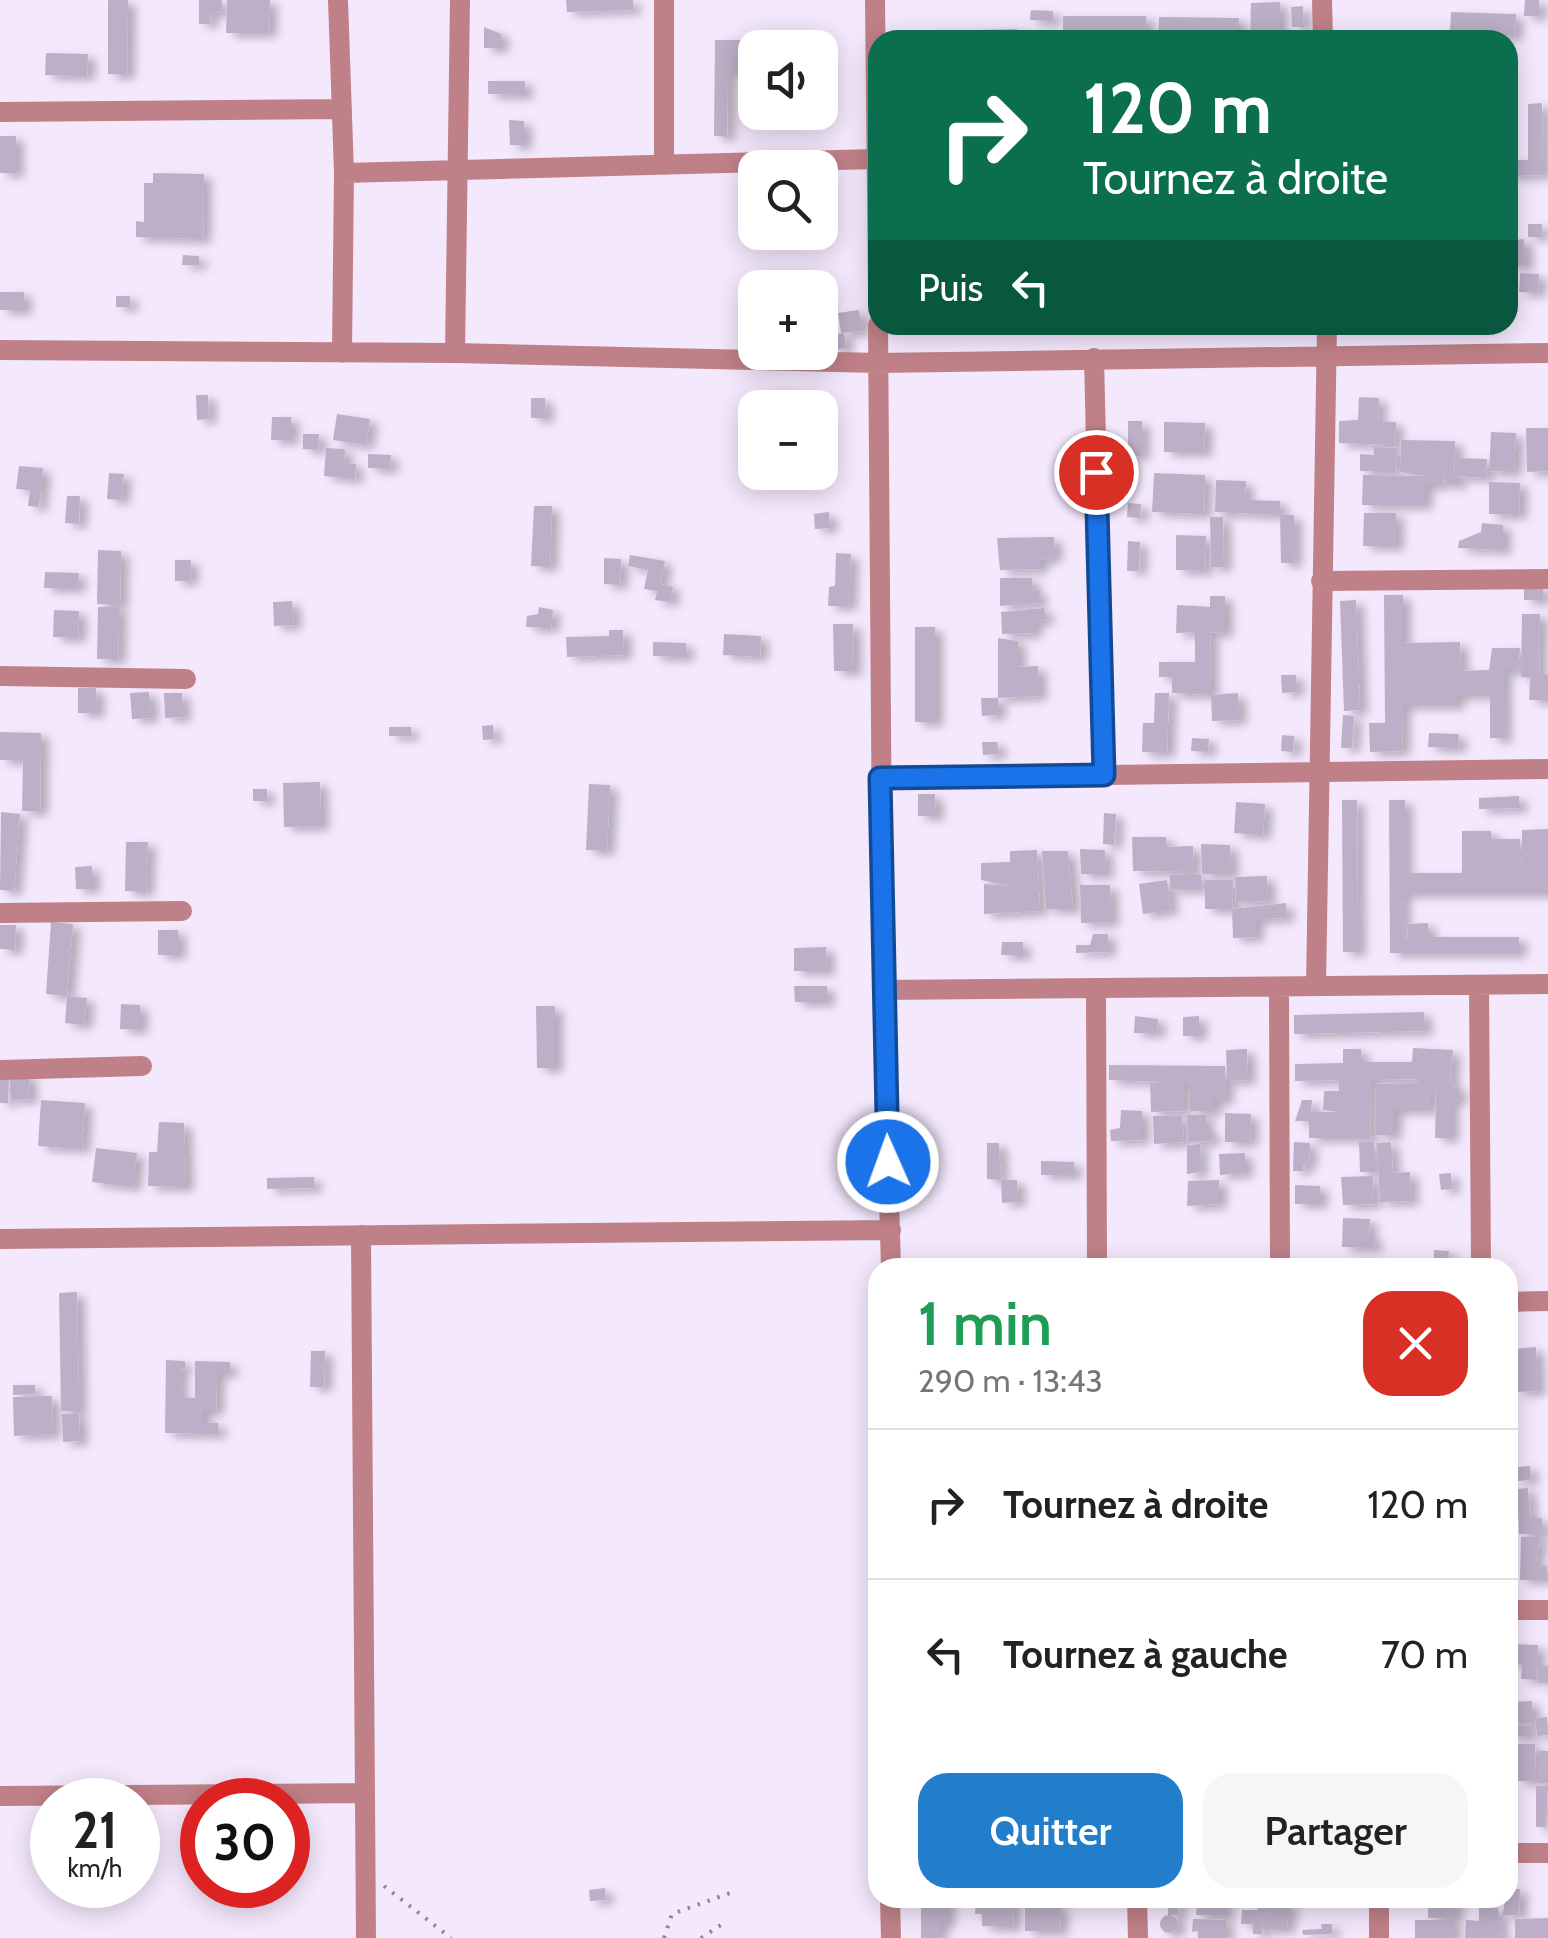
<!DOCTYPE html>
<html lang="fr">
<meta charset="utf-8">
<style>
:root{--surface:#fff;--page:#f6f6f6;--text:#222;--muted:#767676;--line:#e0e0e0;--accent:#227dca}
body{margin:0;font-family:Cabin,sans-serif;background:var(--page);color:var(--text);height:100vh;display:flex;flex-direction:column;font-size:38px;white-space:nowrap}
*{box-sizing:border-box;margin:0}
p{font-size:32px;color:var(--muted)}
.icon{flex:none;width:55px;height:55px;fill:none;stroke:currentColor;stroke-width:2;stroke-linecap:round;stroke-linejoin:round}
.map{position:relative;flex:1;overflow:hidden}
.sheet{position:absolute;left:868px;top:1258px;width:650px;height:650px;display:flex;flex-direction:column;background:var(--surface);border-radius:30px;box-shadow:0 5px 25px #0003}
.sheet>*{flex:none}
.guide{position:absolute;left:868px;top:30px;width:650px;height:305px;border-radius:30px;box-shadow:0 5px 25px #0003;background:#0b6e4f;color:#fff;overflow:hidden}
.controls{position:absolute;left:738px;top:30px;display:grid;gap:20px}
.controls a{display:grid;place-items:center;width:100px;height:100px;border-radius:20px;background:var(--surface);box-shadow:0 5px 25px #0003;font-size:50px}
.speed{position:absolute;left:30px;top:1778px;display:flex;gap:20px;font-size:50px;font-weight:700;text-align:center}
.speed>*{display:grid;place-content:center;width:130px;height:130px;border-radius:50%;background:var(--surface);box-shadow:0 5px 25px #0003;line-height:1}
.speed small{font-size:25px;font-weight:400}
.speed .limit{border:15px solid #d22;background:#fff;color:#111}
.pin{position:absolute;display:grid;place-items:center;width:85px;height:85px;color:#fff;margin:-42px;border:5px solid #fff;border-radius:50%;box-shadow:0 2px 10px #0007}
.me{position:absolute;width:110px;margin:-55px;rotate:358deg;stroke-linejoin:round;filter:drop-shadow(0 0 8px #0008)}
.turn{display:flex;align-items:center;gap:35px;height:210px;padding:0 50px;font-size:45px}
.turn .icon{width:130px;height:130px;stroke-width:2.5}
.turn b{display:block;font-size:70px;line-height:85px}
.then{display:flex;align-items:center;height:95px;padding:0 50px;background:#0003;gap:20px;font-size:38px}
.round{display:grid;place-items:center;flex:none;width:105px;height:105px;border-radius:30px;background:var(--page)}
.overview{display:flex;align-items:center;justify-content:space-between;height:170px;padding:0 50px}
h1{font-size:60px;font-weight:600;line-height:75px;color:#1e9e55}
.cta{display:flex;gap:20px;margin-top:auto;padding:20px 50px}
.cta a{flex:1;height:115px;border-radius:30px;background:var(--accent);color:#fff;font-size:40px;font-weight:600;line-height:115px;text-align:center}
.cta a+a{background:var(--page);color:var(--text)}
ul{padding:0;list-style:none}
li{display:flex;align-items:center;gap:30px;height:150px;padding:0 50px;border-top:2px solid var(--line)}
li div{flex:1}
li b{display:block;font-size:38px}
li em{font-style:normal}
.map>svg:first-child{display:block}
.building{fill:#bdafc7;filter:url(#shadow)}
.lines{fill:none;stroke-linecap:round;stroke-linejoin:round}
.path{stroke:#8f8695;stroke-width:4;stroke-dasharray:2.5 8;stroke-linecap:butt}
.street{stroke:#bf8187;stroke-width:20}
.route-casing{stroke:#114b97;stroke-width:25}
.route{stroke:#1a73e8;stroke-width:18}
</style>
<div class="map">
<svg width="1548" height="1938" viewBox="0 0 1548 1938">
<defs>
<filter id="shadow"><feDropShadow dx="8" dy="4.5" stdDeviation="5" flood-color="#0004"/></filter>
</defs>
<rect width="100%" height="100%" fill="#f4e8fd"/>
<path class="building" d="M108,0h20l-1,75 -19,-1z
M199,0h23v12l-12,1v11h-11z
M227,0h43l-1,33h-43z
M566,0h67v10l-66,2z
M1525,0h14v16h-15z
M1280,2v38h-30l1,-37z
M1303,6l1,21h-12l-1,-20z
M1031,10l22,1v10l-23,-1z
M1451,12l65,2 -1,22 -65,-3z
M1063,16h83v17h-83z
M1159,17l80,1v22h-81z
M484,27l17,7v14h-17z
M1017,29v11h-83v-9z
M715,40h49v8h-9v23h-27l-1,66 -13,-1z
M46,53l42,1 -1,22 -42,-1z
M488,81h37v14l-37,-1z
M1542,103l1,72 -35,1v-16h20v-56z
M509,120l15,1v24h-14z
M0,136h16v37h-16z
M153,173l51,1 -1,65 -67,-2v-16l8,1v-39h9z
M1528,224h14v13h-14z
M1524,239l2,26 -16,2 -2,-26z
M183,255l16,1v9h-17z
M1520,273l19,1 -1,19 -19,-1z
M0,292h24v18h-24z
M116,296h14v11h-14z
M859,310l3,21 -21,2 -3,-20z
M844,333l2,15 -13,2 -2,-15z
M767,390l40,4 -1,14h-40z
M196,395h12l1,24 -12,1z
M1359,397l20,1 -1,23 18,1 -1,23 -56,-2v-22l19,-1z
M531,398h14l1,20h-15z
M337,414l33,5 -4,26 -33,-5z
M272,417h19v23h-20z
M1128,421h14v35h-14z
M1164,422l41,1 -1,29h-40z
M1526,428h22v43l-21,1z
M1491,432l25,1 -2,39 -25,-1z
M303,434h16l-1,16 -15,-1z
M1401,440l54,1 -1,32h5v-15l28,1 -1,19 -28,-2v9l-12,-1 -2,-11 -1,12h-18v20h-63l1,-30 62,1 -25,-4z
M1374,447l23,1 -1,23h-36v-17l14,1z
M326,448l19,1 -1,14 12,1 -1,15 -31,-3z
M368,454l23,1 -1,14 -22,-1z
M19,466l24,2 -4,39 -11,-1 2,-16 -14,-1z
M109,473l15,1 -3,26 -14,-1z
M1154,473l51,2 -1,39 -52,-2z
M1216,480l30,1 -1,19 35,1v14l-65,-3z
M1489,482l31,1 -1,32 -30,-1z
M67,496h13l-1,28 -14,-1z
M1128,503l13,1 -1,14 -13,-1z
M534,506h18l-2,61 -19,-1z
M829,512l1,16 -15,1 -1,-15z
M1364,513h32v33h-33z
M1280,515h14v48h-13z
M1210,517h13l1,50h-13z
M1482,523l21,2v25l-45,-2 1,-7 22,-9z
M1176,535l30,1 -1,35 -29,-1z
M1054,537l1,20 -15,3v9l-40,1 -3,-32z
M1128,541l12,1 -1,29h-12z
M98,550l23,1 -1,53h-23z
M836,553l15,1 -2,52h-21l1,-19 6,-1z
M630,555l35,6 -5,23 13,3 -3,15 -15,-2 2,-9 -13,-2 4,-19 -20,-4z
M604,558l17,1 -1,26 -16,-1z
M175,560h16l-1,21h-15z
M45,572l34,1 -2,15h-33z
M1000,578h32v13l7,-1v13l-39,3z
M1524,586l19,1v13h-19z
M1384,595h19v48l57,-1 1,29 28,-1 3,-22h28l-2,22h-14v68h-14v-43h-33v10h-54l-1,46 -32,1 -1,-29h16z
M1210,596h15v37l-15,-1 1,63 -39,-2v-16h-13v-15h36v-30l-19,1 1,-28 33,2z
M1356,600l4,110 -16,1 -4,-110z
M292,601l2,24 -20,1 -1,-24z
M98,607h21l-1,52h-21z
M539,607l14,3 -2,18 -25,-1 1,-11 11,-2z
M1044,608l3,11 -14,4 2,10 -33,1 -1,-22z
M54,610l25,1 -1,27 -25,-1z
M1522,614h18l-1,61h9v25h-19l1,-22 -9,-1z
M833,624h20l1,47h-20z
M915,627h20v95h-20z
M609,630h14l1,25 -57,2 -1,-20 43,-1z
M724,634l37,2 -1,21 -37,-2z
M998,638l20,3v26l20,-1 1,30 -41,2z
M653,642l33,1v14l-33,-1z
M1281,675h15v17l-14,1z
M78,688h18l1,25h-19z
M149,692l2,26 -19,1 -2,-26z
M164,693h18l1,24 -18,1z
M1155,693h14l-2,60 -25,-1 1,-29h11z
M1238,693l1,27 -27,1 -1,-26z
M981,698h17v17l-16,1z
M1343,715l11,1 -2,32h-11z
M493,725l1,14 -11,1 -1,-14z
M389,727h22v9h-22z
M0,732l41,1 -1,78h-18l1,-51h-23z
M1429,733l30,1 -1,14 -30,-1z
M1282,735l12,1 -1,16 -12,-1z
M1192,738l17,1 -1,13 -17,-1z
M982,742h15l2,12 -16,1z
M320,782l1,44 -37,1 -1,-44z
M589,784l21,1 -3,66 -21,-1z
M253,789h14v12h-14z
M918,794h17l1,22h-18z
M1519,796l1,12 -41,1v-11z
M1342,800h15l1,152h-15z
M1389,800h16v73h57v-42h29v8h29l2,34v-43l26,-1v64h-145v45h5l-1,-14 21,-1v14h91v16h-129z
M1236,802l29,2 -2,31 -29,-2z
M1,812l19,2 -6,77 -14,-1z
M1104,813l12,1 -2,31 -11,-1z
M1132,837h34l1,10 26,-1 1,26 -61,-1z
M126,842h22l-2,50 -21,-1z
M1201,844l29,1 1,29h-29z
M1080,849l25,1 1,24h-25z
M1037,850l3,61 -56,3v-30l28,2 -31,-6v-17l29,-1v-11z
M1042,851h26l5,58h-27z
M92,866v23h-16l-1,-22z
M1170,875h31v14h-31z
M1267,876l1,25 -32,1 -1,-25z
M1167,880l4,30 -28,4 -4,-30z
M1205,880h28l-1,29h-27z
M1080,885h30l1,37 -30,1z
M1286,903v15l-30,1v18l-23,1 -1,-29z
M51,922l22,2 -6,72 -21,-2z
M0,925h16l-1,25 -15,-1z
M158,930h20v25h-20z
M1093,934h15v18l-32,1v-8h14z
M1002,942h21v14l-22,-1z
M826,947l1,24h-33v-23z
M794,986h33v16h-32z
M67,996l20,2 -3,27 -19,-2z
M121,1004l19,1v24h-20z
M536,1006h19v62h-18z
M1424,1012l1,19 -131,3v-19z
M1135,1016l23,3 -1,14h-23z
M1199,1016v20h-16v-19z
M1413,1048l40,2 -2,28 2,10 6,-1v13l-8,1v37h-16l1,-45h-5v17h-37v25h-18v-51l42,-1v-4l-47,1 -1,58h-61v-17h-14l7,-21h10l-1,12h28l-16,-2 1,-19h15v-11l-44,1v-17l48,-1v-14h18v13h51z
M1247,1049l1,31 -21,1 -1,-31z
M1109,1065l116,1 1,34h-12v11h-24v-28h-6v28l-33,1 -1,-29 12,-1 -53,-2z
M29,1074l1,25 -19,1 -2,-25z
M0,1077h9l-1,26h-8z
M41,1100l44,3 -3,46 -44,-3z
M1121,1110l21,1v29l-31,1 -1,-11 10,-2z
M1225,1113l26,1 -1,28h-25z
M1187,1115h19v16l7,1 -1,9 -24,1z
M1153,1116h29l2,26 -30,2z
M159,1122l25,1 2,64 -38,-1 1,-34h8z
M1294,1142l16,1 -1,21h-6v7h-10z
M1359,1142h15l1,30h-15z
M1391,1142l2,31 17,-1 1,29 -31,1 -3,-59z
M987,1143h12l2,37 -14,-1z
M1200,1144v28l-13,2v-29z
M96,1148l41,5 -4,34 -41,-5z
M1245,1153v20l-25,2 -1,-21z
M1041,1161l33,1v13h-33z
M1451,1173l1,16 -11,1 -2,-16z
M1373,1176l1,28 -31,1 -2,-28z
M314,1177v11l-47,1v-11z
M1001,1180h16l1,22 -16,1z
M1219,1180v24l-32,2 1,-25z
M1295,1185l25,1v18h-25z
M1343,1218l27,1 -1,18h6l-1,11 -32,-1z
M1434,1250l15,1 -1,11 -14,-1z
M77,1292l2,119h-18l-2,-118z
M1536,1347l2,44 -21,1 -2,-43z
M311,1351h14l-1,36h-14z
M166,1360l19,1v7h-5v30h15v-37l35,1v11h-13l-1,38h-13v12h15v11l-53,-1z
M13,1385h22v9l-22,1z
M52,1396l1,38 -39,2 -1,-39z
M79,1413l1,28 -17,1 -1,-28z
M1530,1466v14l-12,1 -1,-14z
M1528,1488l2,30h12v16h-23l-2,-45z
M1541,1536l-6,30h12v14h-27l1,-43z
M1508,1644l30,1 -1,35 -16,-1 1,-15 -14,-1z
M1539,1666h9v17h-9z
M1532,1701l1,22 -25,1v-22z
M1547,1717l1,18 -11,1 -2,-18z
M1510,1725l23,1 -1,11 -23,-1z
M1516,1744h19l1,37h-19z
M1538,1751h10v32h-10z
M1536,1786h12l-2,41h-10z
M605,1888l1,12 -16,1 -1,-11z
M1508,1889h12l-1,26h-17z
M921,1898h26v25h-7v15h-19z
M976,1898h38l-1,29 -31,-1v-12h-7z
M1040,1898h14v8h7l-1,25h-35v-24h15z
M1197,1898l29,3v15l-30,-1z
M1442,1898h13v20h-27v-10h14z
M1168,1899h10v16h-10z
M1261,1901l29,1v13h-27l-1,19h-9v-10h-12l1,-14h15z
M1479,1907l19,1 5,30h-38l1,-18 13,1z
M1160 1924a9 9 0 1 1 18 0a9 9 0 1 1-18 0Z
M1264,1916h24l-1,13h-23z
M1548,1918v20h-33v-19z
M1193,1919l33,1v18h-28v-7l-6,1z
M1415,1920h39v18h-39z
M1321,1924h11v10l-29,1 -1,-5 20,-1z"/>
<g class="lines">
<path class="path" d="M384,1886l67,52
M664,1938l8,-24 58,-21
M701,1938l23,-15"/>
<path class="street" d="M338,0l6,173 -2,180
M664,0v165
M875,0l3,287
M1322,0l1,40
M0,112l342,-3
M344,173l532,-14
M878,325l5,665 8,278
M0,350l455,3 423,10 670,-10
M455,353l5,-353
M1094,358l10,417
M1321,581l227,-2
M0,676l186,3
M880,778l668,-9
M0,913l182,-2
M1479,985l2,283
M1316,986l11,-661
M1279,987l1,281
M883,990l665,-6
M1096,991l1,277
M0,1070l142,-4
M361,1235l5,703
M0,1239l891,-9
M1508,1302l40,-1
M1508,1610h40
M0,1796l365,-3
M1508,1853h40
M890,1898l1,40
M1137,1898l1,40
M1379,1898v40"/>
</g>
<g class="lines">
<g class="route-casing">
<path id="route" d="M888,1162l-8,-384 224,-3 -8,-303"/>
</g>
<use href="#route" class="route"/>
</g>
</svg>
<div class="controls">
<a><svg class="icon" aria-label="sound" viewBox="0 0 24 24"><path d="M4 9h4l5-4v14l-5-4H4zM17 9q2 3 0 6"/></svg></a>
<a><svg class="icon" aria-label="search" viewBox="0 0 24 24"><circle cx="10" cy="10" r="6"/><path d="M15 15l6 6"/></svg></a>
<a>+</a>
<a>−</a>
</div>
<div class="speed"><div>21<small>km/h</small></div><div class="limit">30</div></div>
<div class="pin" style="left:1096px;top:472px;background:#d93025"><svg class="icon" aria-label="arrive" viewBox="0 0 24 24"><path d="M6 21V4h12l-3 4 3 4H6"/></svg></div>
<svg class="me" style="left:888px;top:1162px" viewBox="-20 -20 40 40"><circle r="17" fill="#1a73e8" stroke="#fff" stroke-width="3"/><path d="M0-11L8 9 0 5-8 9z" fill="#fff"/></svg>
<div class="guide">
<div class="turn"><svg class="icon" aria-label="right" viewBox="0 0 24 24"><path d="M7 20v-9h11M14 6l5 5-5 5"/></svg><div><b>120 m</b>Tournez à droite</div></div>
<div class="then">Puis<svg class="icon" aria-label="left" viewBox="0 0 24 24"><path d="M17 20v-9H6M10 6l-5 5 5 5"/></svg></div>
</div>
<section class="sheet">
<div class="overview"><div><h1>1 min</h1><p>290 m · 13:43</p></div><a class="round" style="background:#d93025;color:#fff"><svg class="icon" aria-label="close" viewBox="0 0 24 24"><path d="M6 6l12 12M18 6L6 18"/></svg></a></div>
<ul>
<li><svg class="icon" aria-label="right" viewBox="0 0 24 24"><path d="M7 20v-9h11M14 6l5 5-5 5"/></svg><div><b>Tournez à droite</b></div><em>120 m</em></li>
<li><svg class="icon" aria-label="left" viewBox="0 0 24 24"><path d="M17 20v-9H6M10 6l-5 5 5 5"/></svg><div><b>Tournez à gauche</b></div><em>70 m</em></li>
</ul>
<div class="cta"><a>Quitter</a><a>Partager</a></div>
</section>
</div>
